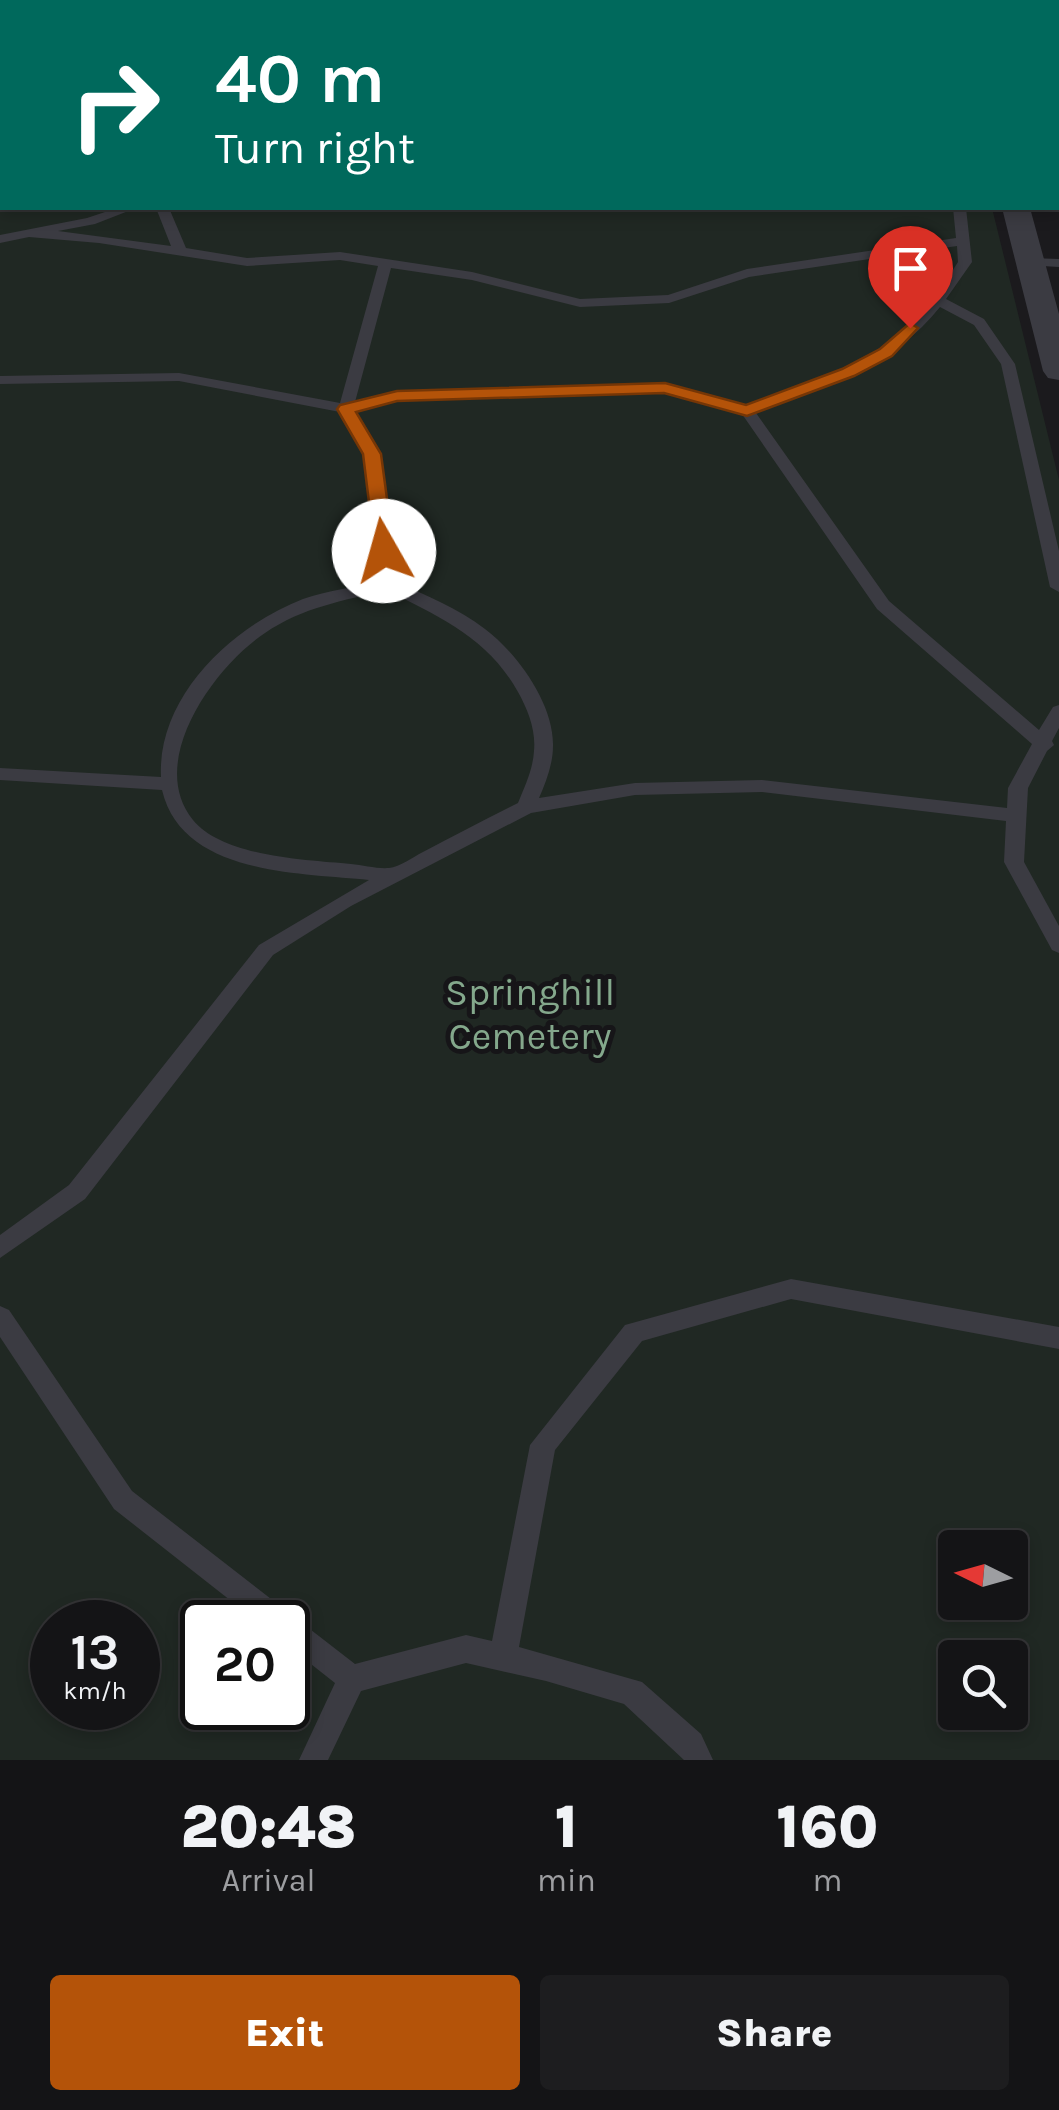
<!DOCTYPE html>
<style>
:root{--surface:#141416;--page:#1d1d1f;--text:#f1f3f6;--muted:#9d9ea1;--line:#333335;--accent:#b45309}
body{margin:0;font-family:Karla,sans-serif;background:var(--page);color:var(--text);height:100vh;display:flex;flex-direction:column;font-size:38px;white-space:nowrap}
*{box-sizing:border-box;margin:0}
p{font-size:32px;color:var(--muted)}
.icon{flex:none;width:55px;height:55px;fill:none;stroke:currentColor;stroke-width:2;stroke-linecap:round;stroke-linejoin:round}
.map{position:relative;height:1760px;overflow:hidden}
.drawer{display:flex;flex-direction:column;background:var(--surface);flex:1}
.drawer>*{flex:none}
.hud{position:absolute;left:0px;top:0px;width:1060px;height:210px;box-shadow:0 5px 15px #0003,0 0 0 2px var(--line);background:#00695c;color:#fff;overflow:hidden}
.needle{width:65px;rotate:275deg}
.buttons{position:absolute;left:938px;top:1530px;display:grid;gap:20px}
.buttons a{display:grid;place-items:center;width:90px;height:90px;border-radius:10px;background:var(--surface);box-shadow:0 5px 15px #0003,0 0 0 2px var(--line);font-size:50px}
.speed{position:absolute;left:30px;top:1600px;display:flex;gap:20px;font-size:50px;font-weight:700;text-align:center}
.speed>*{display:grid;place-content:center;width:130px;height:130px;border-radius:50%;background:var(--surface);box-shadow:0 5px 15px #0003,0 0 0 2px var(--line);line-height:1}
.speed small{font-size:25px;font-weight:400}
.speed .limit{border:5px solid #111;border-radius:15px;background:#fff;color:#111}
.pin{position:absolute;display:grid;place-items:center;width:85px;height:85px;color:#fff;margin:-102px -42px;border-radius:50% 50% 50% 0;rotate:-45deg;box-shadow:0 0 10px #0007}
.pin .icon{rotate:45deg}
.me{position:absolute;width:110px;margin:-55px;rotate:353deg;stroke-linejoin:round;filter:drop-shadow(0 0 8px #0008)}
.turn{display:flex;align-items:center;gap:35px;height:210px;padding:0 50px;font-size:45px}
.turn .icon{width:130px;height:130px;stroke-width:2.5}
.turn b{display:block;font-size:70px;line-height:85px}
.eta{display:flex;justify-content:space-evenly;align-items:center;height:170px;text-align:center}
.eta b{font-size:60px;font-weight:800;line-height:70px}
.primary-button{display:flex;gap:20px;margin-top:auto;padding:20px 50px}
.primary-button a{flex:1;height:115px;border-radius:10px;background:var(--accent);color:#fff;font-size:40px;font-weight:800;line-height:115px;text-align:center}
.primary-button a+a{background:var(--page);color:var(--text)}
.map>svg:first-child{display:block}
.green{fill:#202823;fill-rule:evenodd}
.lines{fill:none;stroke-linecap:round;stroke-linejoin:round}
.service{fill:#3b3b42;fill-rule:evenodd}
.minor{fill:#3b3b42;fill-rule:evenodd}
.route{fill:#b45309;stroke:#753606;stroke-width:2.5}
.labels{text-anchor:middle;stroke-width:10;stroke-linejoin:round;paint-order:stroke}
.park-label{font-size:38px;fill:#84a88c;stroke:#161518}
</style>
<div class="map">
<svg width="1059" height="1760" viewBox="0 0 1059 1760">
<rect width="100%" height="100%" fill="#1b1a1d"/>
<path class="green" d="M0,0h942l-940,2v206h990l67,272v1280h-1059zM955,1548h55v54h-55zM52,1622h86v86h-86zM202,1622h86v86h-86zM955,1658h55v54h-55z"/>
<g class="lines">
<path class="service" d="M156,0h15l2,2h-15z
M557,0h31l2,2h-30z
M0,141l2,1v8l-2,-1z
M117,208h19l-41,16 -37,7 113,15 -15,-38h13l17,40 61,10 93,-6 132,20 108,27 88,-4 79,-26 209,-31 -3,-30h13l6,54 -26,37 38,20 31,45 44,187v41l-9,-5 -49,-223 -27,-39 -34,-18c-48,60 -114,80 -184,106l133,188 150,129 14,-23 6,-2v23l-7,13 2,4 -7,6 -19,37 -4,74 35,64v27l-7,-3 -48,-88 2,-41 -244,-29 -127,3 -104,18 -180,93 -78,49 -188,244 -85,59v-23l69,-50 190,-240 110,-65c-70,-7 -187,-5 -207,-90l-162,-10v-12l161,9c-4,-81 72,-151 142,-178 25,-9 51,-11 76,-18l-15,-127 -24,-42 -161,-31 -179,3v-8l179,-3 161,30 38,-137 -38,-6 -93,6 -148,-23 -70,-6 -29,6v-8l87,-17zM957,246l1,16 -7,11 -28,36 -33,33 -44,26 -100,38 -81,-23 -268,8 -42,11 36,-134 81,12 108,27 89,-4 80,-26zM664,393l78,21 135,195 155,135 -24,44 -1,20 -245,-28 -127,3 -96,15c7,-16 14,-34 14,-52 1,-42 -36,-93 -68,-117 -27,-21 -59,-33 -89,-48l-16,-127 -25,-43 42,-10zM386,590c54,27 102,48 132,102 10,18 18,38 16,59 -1,18 -9,35 -16,52 -32,16 -63,32 -95,49 -10,5 -23,15 -34,16 -12,1 -26,-3 -38,-4 -44,-4 -128,-7 -158,-44 -48,-59 23,-155 72,-187 38,-26 78,-32 121,-43z
M1030,258l29,1v8l-34,-2 -2,-3z
M791,1279l268,48v22l-268,-50 -149,42 -87,109 -36,197 123,35 59,52 12,26h-29l-60,-56 -78,-23 -80,-18 -105,28 -33,69h-29l36,-77 -47,-37v-24h-30l-144,-113 -114,-172v-31l9,4 123,181 223,173 111,-29 26,6 38,-196 95,-120z"/>
<path class="minor" d="M950,0h24l1,2h-23z
M1058,62l1,1v16l-1,-1z
M1058,154h1v16h-1z
M1002,208h28l29,106v66l-11,-2 -5,-7z"/>
</g>
<path class="route" d="M910,323l8,5 -26,28 -38,20 -107,40 -83,-23 -267,8 -41,11 25,42 13,97 -10,6 -9,-6 -12,-97 -26,-45 3,-4 57,-14 268,-8 81,22 96,-36 38,-20z"/>
<g class="labels">
<g class="park-label">
<text x="530" y="1005">Springhill<tspan x="530" dy="44">Cemetery</tspan></text>
</g>
</g>
</svg>
<div class="buttons">
<a><svg class="needle" viewBox="-14 -14 28 28"><path d="M0-13l5 13h-10z" fill="#e53935"/><path d="M0 13l5-13h-10z" fill="#9d9ea1"/></svg></a>
<a><svg class="icon" aria-label="search" viewBox="0 0 24 24"><circle cx="10" cy="10" r="6"/><path d="M15 15l6 6"/></svg></a>
</div>
<div class="speed"><div>13<small>km/h</small></div><div class="limit">20</div></div>
<div class="pin" style="left:910px;top:328px;background:#d93025"><svg class="icon" aria-label="arrive" viewBox="0 0 24 24"><path d="M6 21V4h12l-3 4 3 4H6"/></svg></div>
<svg class="me" style="left:384px;top:551px" viewBox="-20 -20 40 40"><circle r="19" fill="#fff"/><path d="M0-13L10 11 0 6-10 11z" fill="#b45309"/></svg>
<div class="hud">
<div class="turn"><svg class="icon" aria-label="right" viewBox="0 0 24 24"><path d="M7 20v-9h11M14 6l5 5-5 5"/></svg><div><b>40 m</b>Turn right</div></div>
</div>
</div>
<section class="drawer">
<div class="eta">
<div><b>20:48</b><p>Arrival</p></div>
<div><b>1</b><p>min</p></div>
<div><b>160</b><p>m</p></div>
</div>
<div class="primary-button"><a>Exit</a><a>Share</a></div>
</section>
